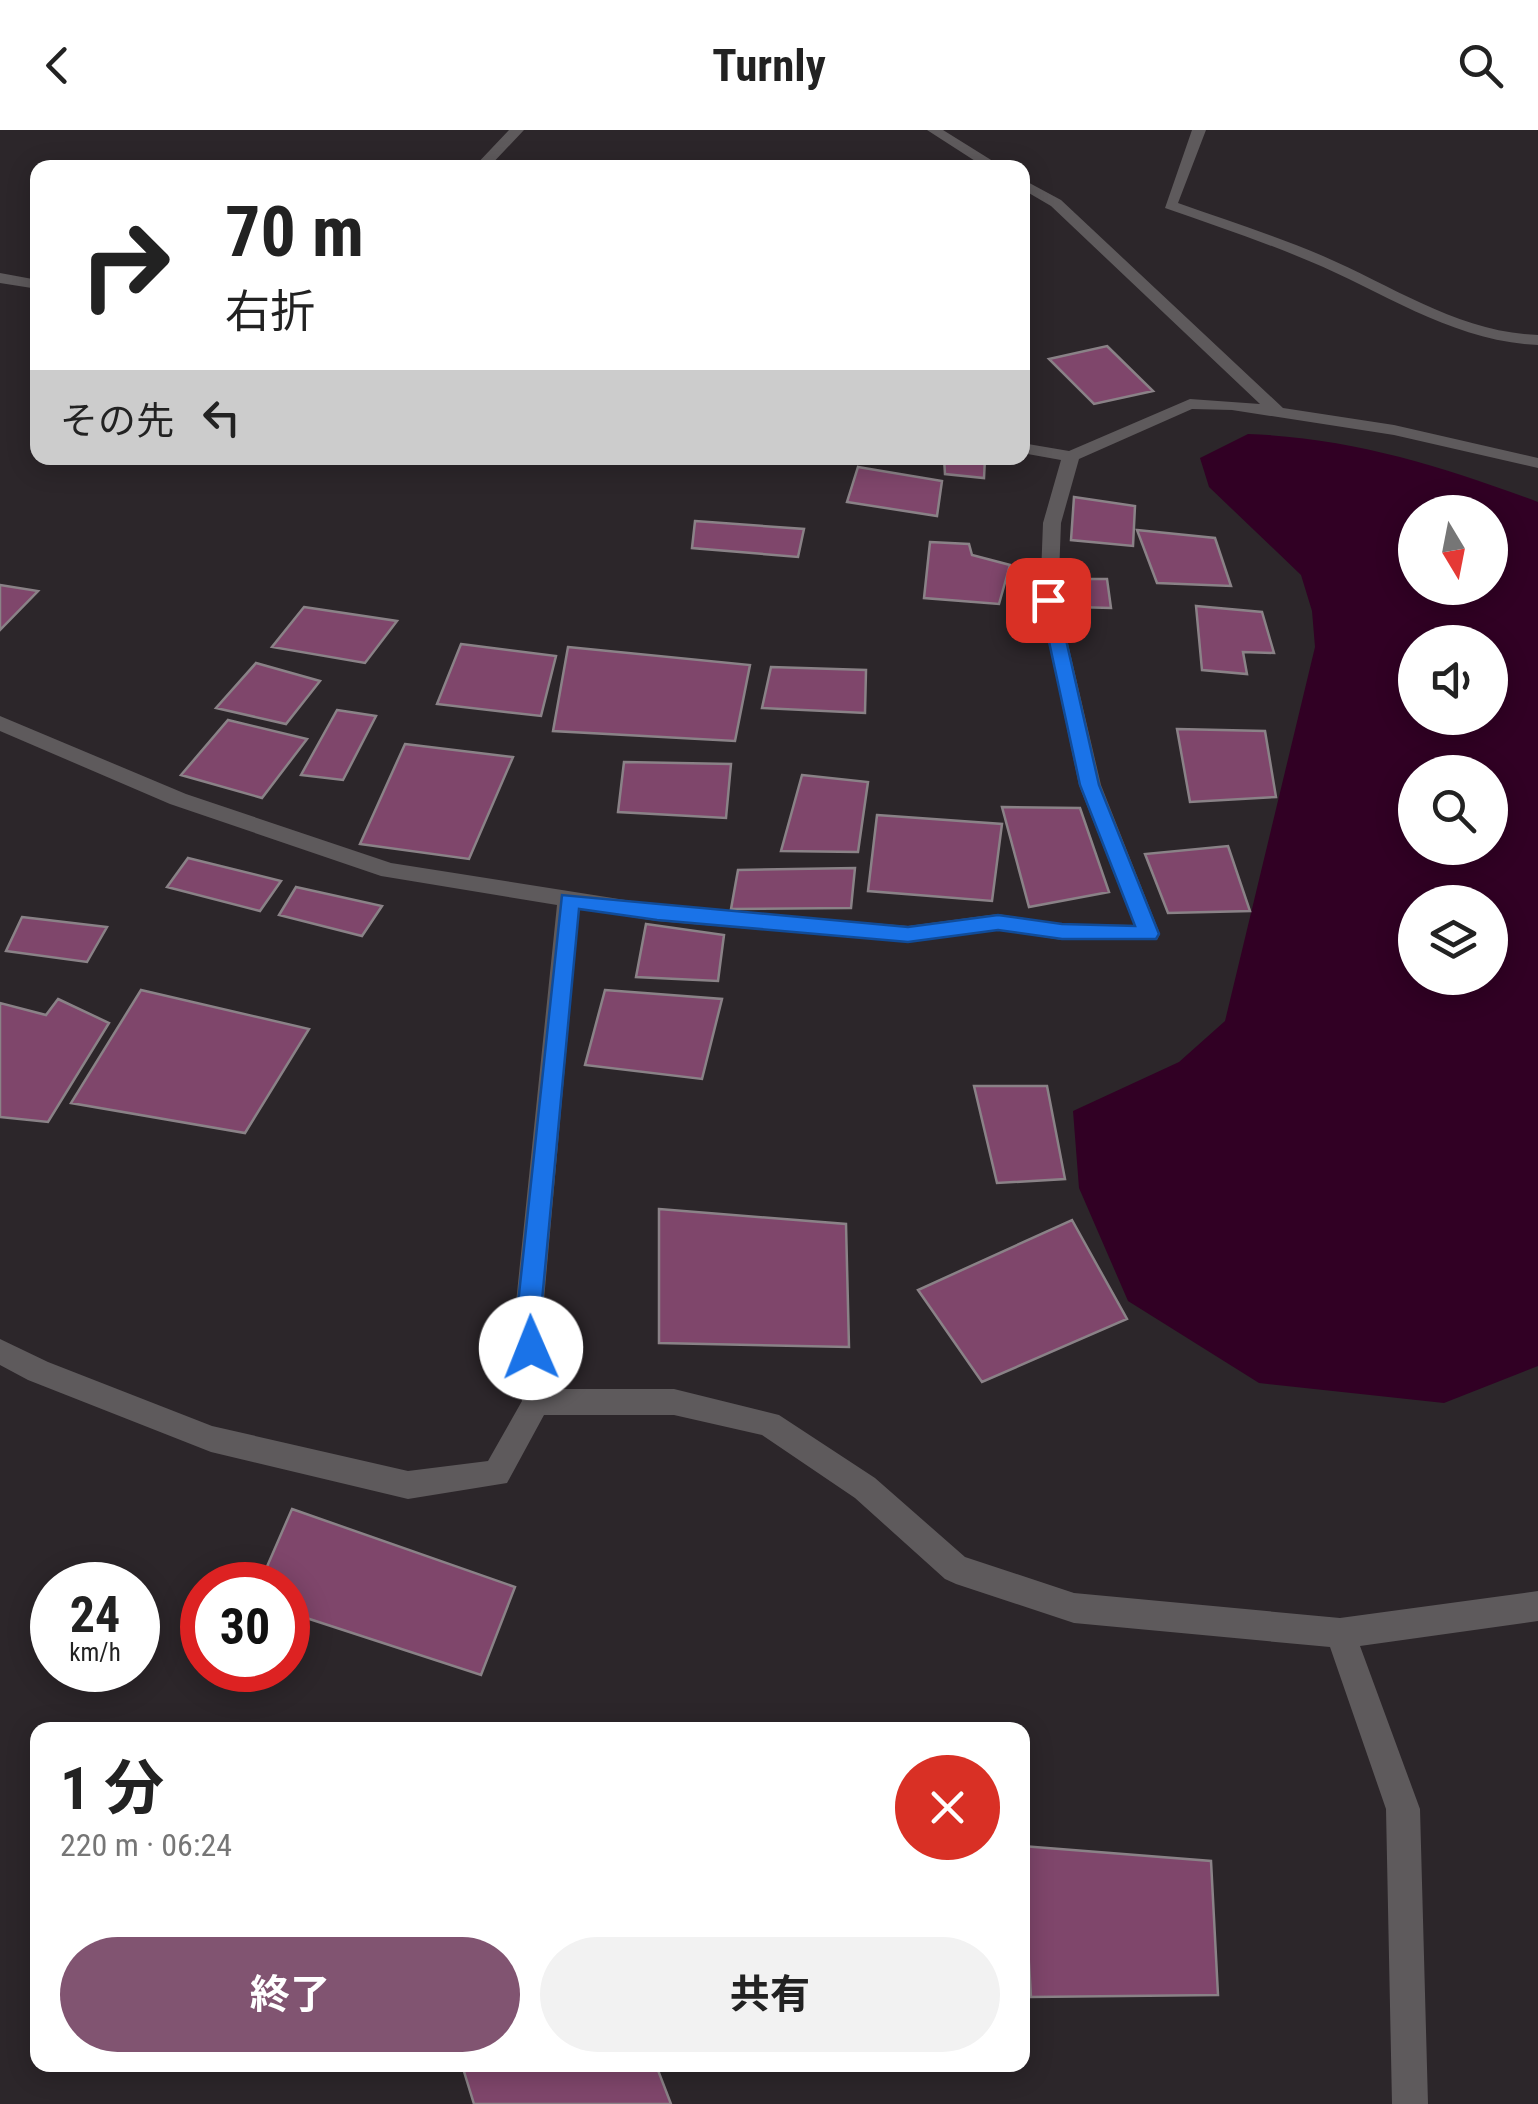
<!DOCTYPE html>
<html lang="ja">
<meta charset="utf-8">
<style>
:root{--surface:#fff;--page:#f2f2f2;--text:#222;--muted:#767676;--accent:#815471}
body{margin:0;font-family:"Roboto Condensed","Noto Sans JP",sans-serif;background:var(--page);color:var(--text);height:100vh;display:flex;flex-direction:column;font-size:38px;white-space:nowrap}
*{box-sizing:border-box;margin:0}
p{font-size:32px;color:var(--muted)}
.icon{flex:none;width:55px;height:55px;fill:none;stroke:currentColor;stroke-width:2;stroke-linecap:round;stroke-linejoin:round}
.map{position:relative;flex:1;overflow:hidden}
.sheet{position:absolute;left:30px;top:1592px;width:1000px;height:350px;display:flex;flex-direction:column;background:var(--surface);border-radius:20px;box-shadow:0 5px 25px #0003}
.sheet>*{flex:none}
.top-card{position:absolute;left:30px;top:30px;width:1000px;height:305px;border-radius:20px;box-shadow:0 5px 25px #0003;background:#fff;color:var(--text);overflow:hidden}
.needle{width:65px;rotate:170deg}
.buttons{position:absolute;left:1398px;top:365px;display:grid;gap:20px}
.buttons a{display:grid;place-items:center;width:110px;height:110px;border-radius:50%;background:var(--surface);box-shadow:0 5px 25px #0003;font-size:50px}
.speed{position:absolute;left:30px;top:1432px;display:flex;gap:20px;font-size:50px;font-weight:700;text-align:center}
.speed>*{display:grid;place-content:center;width:130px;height:130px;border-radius:50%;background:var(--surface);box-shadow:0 5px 25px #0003;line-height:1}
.speed small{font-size:25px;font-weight:400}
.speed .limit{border:15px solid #d22;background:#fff;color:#111}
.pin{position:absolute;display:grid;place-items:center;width:85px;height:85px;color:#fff;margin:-42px;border-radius:20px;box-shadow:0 5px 15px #0006}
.me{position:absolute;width:110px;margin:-55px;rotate:359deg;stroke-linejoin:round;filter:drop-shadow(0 0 8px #0008)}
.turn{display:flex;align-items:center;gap:35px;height:210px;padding:0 30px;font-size:45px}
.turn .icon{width:130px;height:130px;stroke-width:2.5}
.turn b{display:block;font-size:70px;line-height:85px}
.then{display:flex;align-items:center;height:95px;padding:0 30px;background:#0003;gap:20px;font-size:38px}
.round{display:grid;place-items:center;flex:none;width:105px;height:105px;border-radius:52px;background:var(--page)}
.headline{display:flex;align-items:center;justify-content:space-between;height:170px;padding:0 30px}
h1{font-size:60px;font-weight:700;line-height:75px}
.button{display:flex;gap:20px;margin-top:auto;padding:20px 30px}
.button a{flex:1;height:115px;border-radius:60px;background:var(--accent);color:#fff;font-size:40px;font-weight:700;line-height:115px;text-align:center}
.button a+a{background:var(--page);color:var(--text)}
header{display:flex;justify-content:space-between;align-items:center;height:130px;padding:0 30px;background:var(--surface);font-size:45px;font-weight:700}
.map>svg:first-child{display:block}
.water{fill:#310024;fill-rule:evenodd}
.building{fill:#7f466b;stroke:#8a8287;stroke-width:2.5}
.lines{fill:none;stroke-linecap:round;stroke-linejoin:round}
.minor{fill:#5e5a5c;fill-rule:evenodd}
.route{fill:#1a73e8;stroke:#114b97;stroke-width:2.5}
</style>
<header><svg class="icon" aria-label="back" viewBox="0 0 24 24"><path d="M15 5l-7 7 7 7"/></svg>Turnly<svg class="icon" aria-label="search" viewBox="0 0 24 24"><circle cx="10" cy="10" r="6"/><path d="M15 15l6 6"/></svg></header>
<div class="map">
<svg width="1538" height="1974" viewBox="0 0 1538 1974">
<rect width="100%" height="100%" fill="#2c262a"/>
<path class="water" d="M1248,304c104,4 193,32 290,68v864l-94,37 -185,-20 -131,-82 -49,-113 -6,-77 106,-49 46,-41 90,-374 -3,-36 -11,-36 -92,-88 -9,-29zM1415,382h75v76h-75zM1415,512h75v76h-75zM1415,642h75v76h-75zM1415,772h75v76h-75z"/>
<path class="building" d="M1107,216l46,45 -59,13 -45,-45z
M944,328h41l-1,20 -39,-4z
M858,337l84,14 -5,35 -90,-14z
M1074,367l61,9 -2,40 -62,-6z
M695,391l109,8 -6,28 -106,-9z
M1137,400l78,8 16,48 -74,-3z
M930,412l39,2 3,11 38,10 -11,39 -75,-6z
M1068,449h39l4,29 -37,-1z
M0,455l38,6 -38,39z
M1196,476l66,6 12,41 -31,-1 4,22 -45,-4z
M304,477l93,14 -32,42 -93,-16z
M461,514l95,12 -15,60 -104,-12z
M568,517l182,18 -15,76 -182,-10z
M256,533l64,18 -34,43 -70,-16z
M771,537l95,3 -1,43 -103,-5z
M337,580l39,6 -33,64 -42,-5z
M228,590l79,19 -45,59 -81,-23z
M1177,599l88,2 11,66 -86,5z
M405,614l108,13 -44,102 -109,-15z
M624,632l107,2 -5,54 -108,-6z
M802,645l66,7 -10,70 -77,-1z
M1002,677l78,1 29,84 -80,15z
M877,685l125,9 -10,77 -124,-10z
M1228,716l22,65 -82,2 -23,-59z
M188,728l93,23 -21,30 -93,-24z
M855,738l-4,40 -120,1 7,-39z
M296,757l86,19 -20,30 -83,-21z
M22,787l85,10 -20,35 -81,-11z
M646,794l78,11 -6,46 -82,-4z
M141,860l168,39 -64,104 -174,-30z
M605,860l117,9 -20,80 -117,-14z
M58,869l51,24 -61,99 -48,-5v-114l46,12z
M974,956h73l18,93 -68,4z
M659,1079l187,15 3,123 -190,-4z
M1072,1090l55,99 -145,63 -64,-92z
M292,1379l223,78 -34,88 -193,-63v-27h-29z
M1022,1716l189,15 7,134 -187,2z
M462,1935h194l15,39h-197z"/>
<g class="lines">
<path class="minor" d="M509,0h15l-36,38h-15z
M927,0h16l61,38h-18z
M1192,0h14l-28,73c48,17 98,33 145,53 72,31 135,76 215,79v10c-86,-4 -152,-52 -229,-84 -47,-20 -96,-36 -144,-53z
M1022,49l39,21 222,208 111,17 144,33v10l-144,-33 -162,-25 -40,-1 -113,50 -18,64 -3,78 43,184 59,149 -3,6h-95l-64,-10 -90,12 -251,-21 -78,-12 -37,413 7,67h125l105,26 96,63 90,79 109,36 266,25 198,-27v30l-178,25 60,163 8,295h-36l-6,-295 -56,-162 -256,-24 -118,-39 -11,-5 -90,-81 -93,-63 -88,-20h-130l-37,68 -99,16 -197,-47 -183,-72 -28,-15v-26l48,23 164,64 196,45 80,-10 34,-60 -8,-79 43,-417 -176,-29 -211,-72 -170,-73v-15l186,78 205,69 266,42 251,21 90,-12 64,10 72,1 -55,-140 -39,-184 3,-78 18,-63 -39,-7v-10l47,8 121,-52 70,5 -209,-198 -29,-17z
M0,143l38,7v9l-38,-6z"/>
</g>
<path class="route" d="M1048,465l9,5 42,185 60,149 -3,5h-94l-64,-9 -90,12 -251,-22 -78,-11 -39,413 3,26 -3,8 -9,4 -9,-4 -6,-34 46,-427 346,32 90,-12 64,9 73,2 -55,-141 -40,-185z"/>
</svg>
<div class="buttons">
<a><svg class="needle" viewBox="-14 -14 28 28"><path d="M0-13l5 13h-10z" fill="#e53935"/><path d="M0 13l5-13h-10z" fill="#767676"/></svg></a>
<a><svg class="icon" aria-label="sound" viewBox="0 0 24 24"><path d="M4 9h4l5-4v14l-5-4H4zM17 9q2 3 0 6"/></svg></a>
<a><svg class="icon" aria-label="search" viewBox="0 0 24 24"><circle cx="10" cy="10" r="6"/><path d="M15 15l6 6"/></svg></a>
<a><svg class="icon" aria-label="layers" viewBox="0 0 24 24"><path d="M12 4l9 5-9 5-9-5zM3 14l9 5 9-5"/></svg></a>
</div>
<div class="speed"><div>24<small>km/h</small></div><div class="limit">30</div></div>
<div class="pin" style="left:1048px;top:470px;background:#d93025"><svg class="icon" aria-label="arrive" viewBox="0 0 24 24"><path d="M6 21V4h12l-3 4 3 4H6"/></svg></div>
<svg class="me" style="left:531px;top:1218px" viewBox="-20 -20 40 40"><circle r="19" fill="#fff"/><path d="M0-13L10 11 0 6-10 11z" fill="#1a73e8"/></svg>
<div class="top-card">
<div class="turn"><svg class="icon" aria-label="right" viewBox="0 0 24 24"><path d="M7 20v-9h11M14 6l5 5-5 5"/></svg><div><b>70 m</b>右折</div></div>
<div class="then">その先<svg class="icon" aria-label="left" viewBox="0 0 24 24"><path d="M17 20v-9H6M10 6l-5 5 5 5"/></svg></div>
</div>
<section class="sheet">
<div class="headline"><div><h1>1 分</h1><p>220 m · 06:24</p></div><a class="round" style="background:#d93025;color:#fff"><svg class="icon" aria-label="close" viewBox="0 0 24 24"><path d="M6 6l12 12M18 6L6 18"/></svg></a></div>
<div class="button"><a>終了</a><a>共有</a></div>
</section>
</div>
